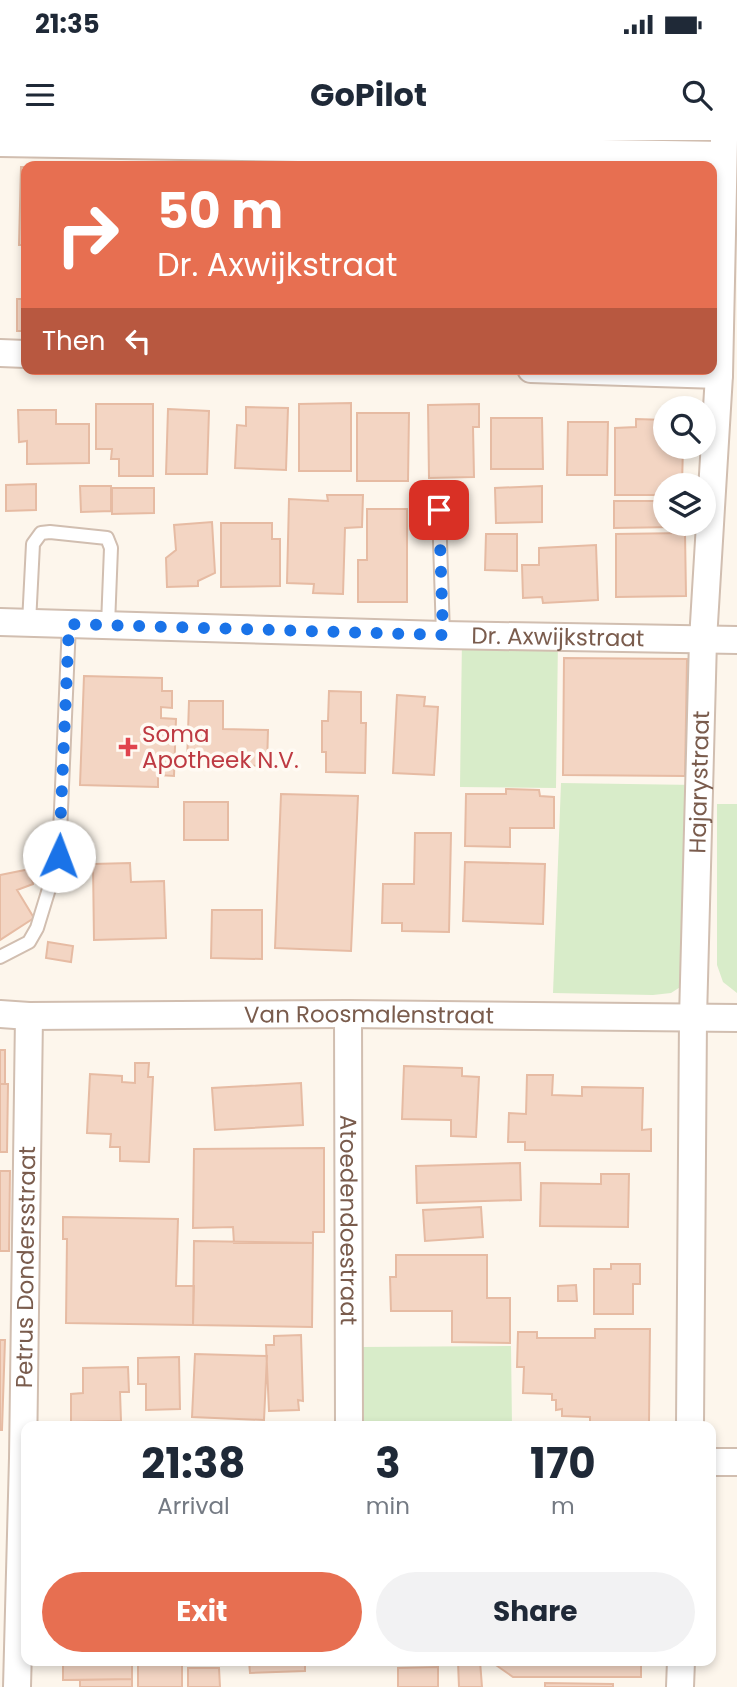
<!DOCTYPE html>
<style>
:root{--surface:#fff;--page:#f2f2f3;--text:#1f2937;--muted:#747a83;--accent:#e76f51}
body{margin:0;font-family:Poppins,sans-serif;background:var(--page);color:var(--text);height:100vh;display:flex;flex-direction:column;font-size:26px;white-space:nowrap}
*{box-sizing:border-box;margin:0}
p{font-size:23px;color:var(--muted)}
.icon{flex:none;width:38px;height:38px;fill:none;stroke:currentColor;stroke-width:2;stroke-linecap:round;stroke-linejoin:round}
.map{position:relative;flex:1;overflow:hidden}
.drawer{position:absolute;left:21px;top:1281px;width:695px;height:245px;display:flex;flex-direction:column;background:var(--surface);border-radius:14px;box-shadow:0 4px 10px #0003}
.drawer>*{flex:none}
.hud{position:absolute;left:21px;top:21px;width:696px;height:214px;border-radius:14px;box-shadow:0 4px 10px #0003;background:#e76f51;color:#fff;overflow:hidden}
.tools{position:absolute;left:653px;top:256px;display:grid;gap:14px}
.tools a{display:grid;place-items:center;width:63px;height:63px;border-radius:50%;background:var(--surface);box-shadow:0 4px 10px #0003;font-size:35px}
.pin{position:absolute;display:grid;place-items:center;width:60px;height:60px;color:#fff;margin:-30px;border-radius:14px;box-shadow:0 4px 10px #0006}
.me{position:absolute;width:77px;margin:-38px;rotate:2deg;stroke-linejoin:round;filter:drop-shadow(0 0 5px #0008)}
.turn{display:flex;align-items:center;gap:24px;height:147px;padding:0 21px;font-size:32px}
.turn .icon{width:91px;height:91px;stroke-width:2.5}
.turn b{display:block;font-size:49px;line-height:60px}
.then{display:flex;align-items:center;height:66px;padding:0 21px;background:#0003;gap:14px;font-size:26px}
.eta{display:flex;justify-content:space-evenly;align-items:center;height:119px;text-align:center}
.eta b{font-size:42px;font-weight:700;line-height:49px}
.primary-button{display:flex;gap:14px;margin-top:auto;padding:14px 21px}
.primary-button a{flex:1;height:80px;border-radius:42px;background:var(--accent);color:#fff;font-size:28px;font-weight:700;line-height:80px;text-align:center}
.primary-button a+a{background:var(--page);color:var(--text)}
.status{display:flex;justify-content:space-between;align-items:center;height:49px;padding:0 35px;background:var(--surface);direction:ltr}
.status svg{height:19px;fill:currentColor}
header{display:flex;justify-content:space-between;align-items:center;height:91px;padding:0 21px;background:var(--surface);font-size:32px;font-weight:700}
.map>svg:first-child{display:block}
.green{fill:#d8ecc9}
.building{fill:#f3d5c3;stroke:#e6bba3;stroke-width:2}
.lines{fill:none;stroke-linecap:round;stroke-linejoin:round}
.lane-casing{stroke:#d1beb0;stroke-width:16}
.street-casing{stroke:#d1beb0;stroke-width:30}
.lane{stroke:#fff;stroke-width:12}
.street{stroke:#fff;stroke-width:26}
.route{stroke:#1a73e8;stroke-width:12;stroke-dasharray:0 21.6}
.health-dot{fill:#e0444e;stroke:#fffaf3;stroke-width:2.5}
.labels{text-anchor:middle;stroke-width:7;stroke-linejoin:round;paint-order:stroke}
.street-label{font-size:23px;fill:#7a5c4d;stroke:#fffaf3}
.health-label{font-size:23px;fill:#be3a42;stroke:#fffaf3;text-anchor:start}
</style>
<div class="status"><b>21:35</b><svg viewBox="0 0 49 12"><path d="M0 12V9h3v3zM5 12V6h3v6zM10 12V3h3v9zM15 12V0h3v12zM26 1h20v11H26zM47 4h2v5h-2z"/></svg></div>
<header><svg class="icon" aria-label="menu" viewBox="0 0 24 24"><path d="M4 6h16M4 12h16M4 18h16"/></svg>GoPilot<svg class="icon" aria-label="search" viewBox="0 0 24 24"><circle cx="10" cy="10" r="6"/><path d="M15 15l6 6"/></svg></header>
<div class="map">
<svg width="737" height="1547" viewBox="0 0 737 1547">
<rect width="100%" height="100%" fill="#fdf6ec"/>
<path class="green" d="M462,498l96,1 -2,149 -96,-1z
M561,643l135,2 -11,199 -14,9 -18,2 -100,-2z
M717,664h20v189l-14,-11 -6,-17z
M511,1206l1,80h-150l-1,-79z"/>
<path class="building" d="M21,27h5v78h-7z
M26,142v49h-9v-32h9z
M351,263v68h-52v-67z
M96,264h57v72h-34v-17h-8l1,-10h-16z
M479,264v23h-6l1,50 -45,1 -1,-73z
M246,267l42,1 -2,62 -51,-2 2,-43 9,1z
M168,269l41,2 -2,63h-41z
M18,270h38v14h33v39l-62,1v-23l-8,1z
M357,273h52l-1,68h-51z
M491,278h51l1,51h-52z
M636,279l29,1v26h18l-1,39h-17v10h-50v-67l21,-1z
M568,282h40l-1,53h-40z
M36,344v26l-30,1v-26z
M80,346h31v25l-30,1z
M542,346v36l-46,1 -1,-35z
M112,348h42v25l-42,1z
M327,355h36l-1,32 -17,1 -2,66 -30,-1 1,-9 -27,-1 2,-84 39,2z
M614,361h51v22h9v4l-60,1z
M367,369h40v93h-49v-42h9z
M212,382l3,51 -17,8v5l-31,1 -1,-29 10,-8 -2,-25z
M221,383h51v16h8v47l-59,1z
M685,393l1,63 -70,1v-63z
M486,394h31v37l-32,-1z
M596,405l2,55 -55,3 -1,-6 -19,1 -1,-33h17v-17z
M564,518l123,1 -2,117 -122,-1z
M84,536l78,2v13h10v17l-11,-1v11l15,1 -2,57 -16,-1v12l-78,-2z
M329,551l32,1v31h5l-1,50 -39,-1v-20h-4v-31h6z
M397,555l28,2 -1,9 14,1 -4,68 -41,-2z
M189,561h34v28l45,1 -1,36 -80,-2z
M506,649l33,1 1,6 14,1v31h-44v19l-45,-1 1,-52h40z
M281,654l77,2 -7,155 -76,-3z
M184,662h44v38h-44z
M415,693h36l-2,99 -47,-1v-8h-20l1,-39h31z
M465,722l80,2 -2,60 -80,-3z
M130,723l1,19 33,-1 2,57 -72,2 -1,-76z
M30,729l3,15 -16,6 17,28 -34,22v-65z
M212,770h50v49l-51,-1z
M48,802l25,4 -2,16 -25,-4z
M0,910h5v34h-5z
M135,923h14l-1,14h5l-4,85 -29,-1v-14h-10l1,-13 -24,-1 3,-59 32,2v6l13,1z
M404,926l58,2v8l17,1 -3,60 -25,-1v-16l-49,-1z
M527,935h26l-1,20 30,1v-9l61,1 -1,42 9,-1v22l-126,-1v-8h-17l1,-29 17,1z
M301,943l2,42 -88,5 -3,-42z
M0,944h8l-1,68h-7z
M324,1008v84h-11v11h-79l-1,-16 -40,1 1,-79z
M520,1023l1,37 -104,3 -1,-37z
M0,1031h10l-1,80h-9z
M601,1034h28l-1,53 -88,-1 1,-43 60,1z
M481,1067l2,30 -58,4 -2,-31z
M63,1077l115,2 -2,67h18l-1,39 -127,-2 1,-84h-4z
M194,1101l119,2 -1,84 -119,-2z
M396,1115h91v43h23v45l-58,-1v-31h-61l-1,-34h6z
M611,1124h29v20h-7v30h-39v-45h17z
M576,1145l1,16h-19v-15z
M595,1189h55l-1,95 -59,-1v-6l-28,-1v-7l-6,1v-10h-4v-6l-29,-1 1,-26h-7l1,-35h19v6h58z
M301,1195l2,66 -5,-1 1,10 -30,1 -3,-66h8v-9z
M0,1200h5l-3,90h-2z
M195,1214l72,2 -3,64 -72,-3z
M179,1217l1,52 -34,1v-26h-8v-26z
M128,1227l1,25h-9l1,29 -50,1v-28l12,-1v-25z
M63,1521h69v18l-69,1z
M138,1521h44v26h-44z
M249,1521h56v10l-55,2z
M480,1521l2,26h-23l-1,-25z
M493,1521h148v16h-128l-20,-14z
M438,1527v20h-40v-19z
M188,1528h31l1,19h-32z
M132,1539v8h-52v-7z
M545,1543l68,1v3h-68z"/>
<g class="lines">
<g class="lane-casing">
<path id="lane" d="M439,370l4,125
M29,483l4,-79 8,-11 9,-1 57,6 4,10 -3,77
M0,817l29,-15 8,-14 22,-72 10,-232"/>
</g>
<g class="street-casing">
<g id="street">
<path d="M0,3l723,12"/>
<path d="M0,213l26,1"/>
<path d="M531,229l188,6"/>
<path id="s1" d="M0,482l443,13 294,5"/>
<path id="s2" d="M0,874l29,2 319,-2 389,4"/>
<path id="s3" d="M348,874l1,412"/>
<path id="s4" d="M690,1286l3,-408 10,-378 16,-265 5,-235"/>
<path d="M710,1322h27"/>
<path id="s5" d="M17,1547l6,-229 6,-442"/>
<path d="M680,1547l1,-26"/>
</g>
</g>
<use href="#lane" class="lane"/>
<use href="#street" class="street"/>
</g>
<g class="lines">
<path class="route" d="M59,716l10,-232 374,11 -4,-125"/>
</g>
<path class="health-dot" d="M124.5 596.5h7v7h7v7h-7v7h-7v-7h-7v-7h7z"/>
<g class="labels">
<g class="street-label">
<text dy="8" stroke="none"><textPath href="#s1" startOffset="558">Dr. Axwijkstraat</textPath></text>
<text dy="8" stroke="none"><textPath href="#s4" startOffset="644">Hajarystraat</textPath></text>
<text dy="8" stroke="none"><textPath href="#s2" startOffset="369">Van Roosmalenstraat</textPath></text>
<text dy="8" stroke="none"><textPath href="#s3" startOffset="206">Atoedendoestraat</textPath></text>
<text dy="8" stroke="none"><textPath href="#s5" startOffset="420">Petrus Dondersstraat</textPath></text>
</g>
<g class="health-label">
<text x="142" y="602">Soma<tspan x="142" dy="26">Apotheek N.V.</tspan></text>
</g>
</g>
</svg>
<div class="tools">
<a><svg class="icon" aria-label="search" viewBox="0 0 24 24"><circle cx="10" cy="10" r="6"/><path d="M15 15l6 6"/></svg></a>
<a><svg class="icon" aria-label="layers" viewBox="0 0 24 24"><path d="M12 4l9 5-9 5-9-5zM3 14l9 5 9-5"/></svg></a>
</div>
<div class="pin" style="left:439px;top:370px;background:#d93025"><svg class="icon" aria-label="arrive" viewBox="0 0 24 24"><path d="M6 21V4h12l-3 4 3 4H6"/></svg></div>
<svg class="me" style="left:59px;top:716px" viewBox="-20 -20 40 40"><circle r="19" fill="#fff"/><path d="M0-13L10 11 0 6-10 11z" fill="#1a73e8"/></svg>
<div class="hud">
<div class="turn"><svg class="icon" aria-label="right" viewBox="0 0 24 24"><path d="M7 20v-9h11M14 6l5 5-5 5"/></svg><div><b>50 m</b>Dr. Axwijkstraat</div></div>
<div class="then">Then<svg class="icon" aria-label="left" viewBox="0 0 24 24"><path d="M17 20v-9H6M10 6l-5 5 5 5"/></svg></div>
</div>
<section class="drawer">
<div class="eta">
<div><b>21:38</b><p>Arrival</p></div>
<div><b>3</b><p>min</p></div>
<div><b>170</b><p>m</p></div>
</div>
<div class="primary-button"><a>Exit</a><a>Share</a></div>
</section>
</div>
